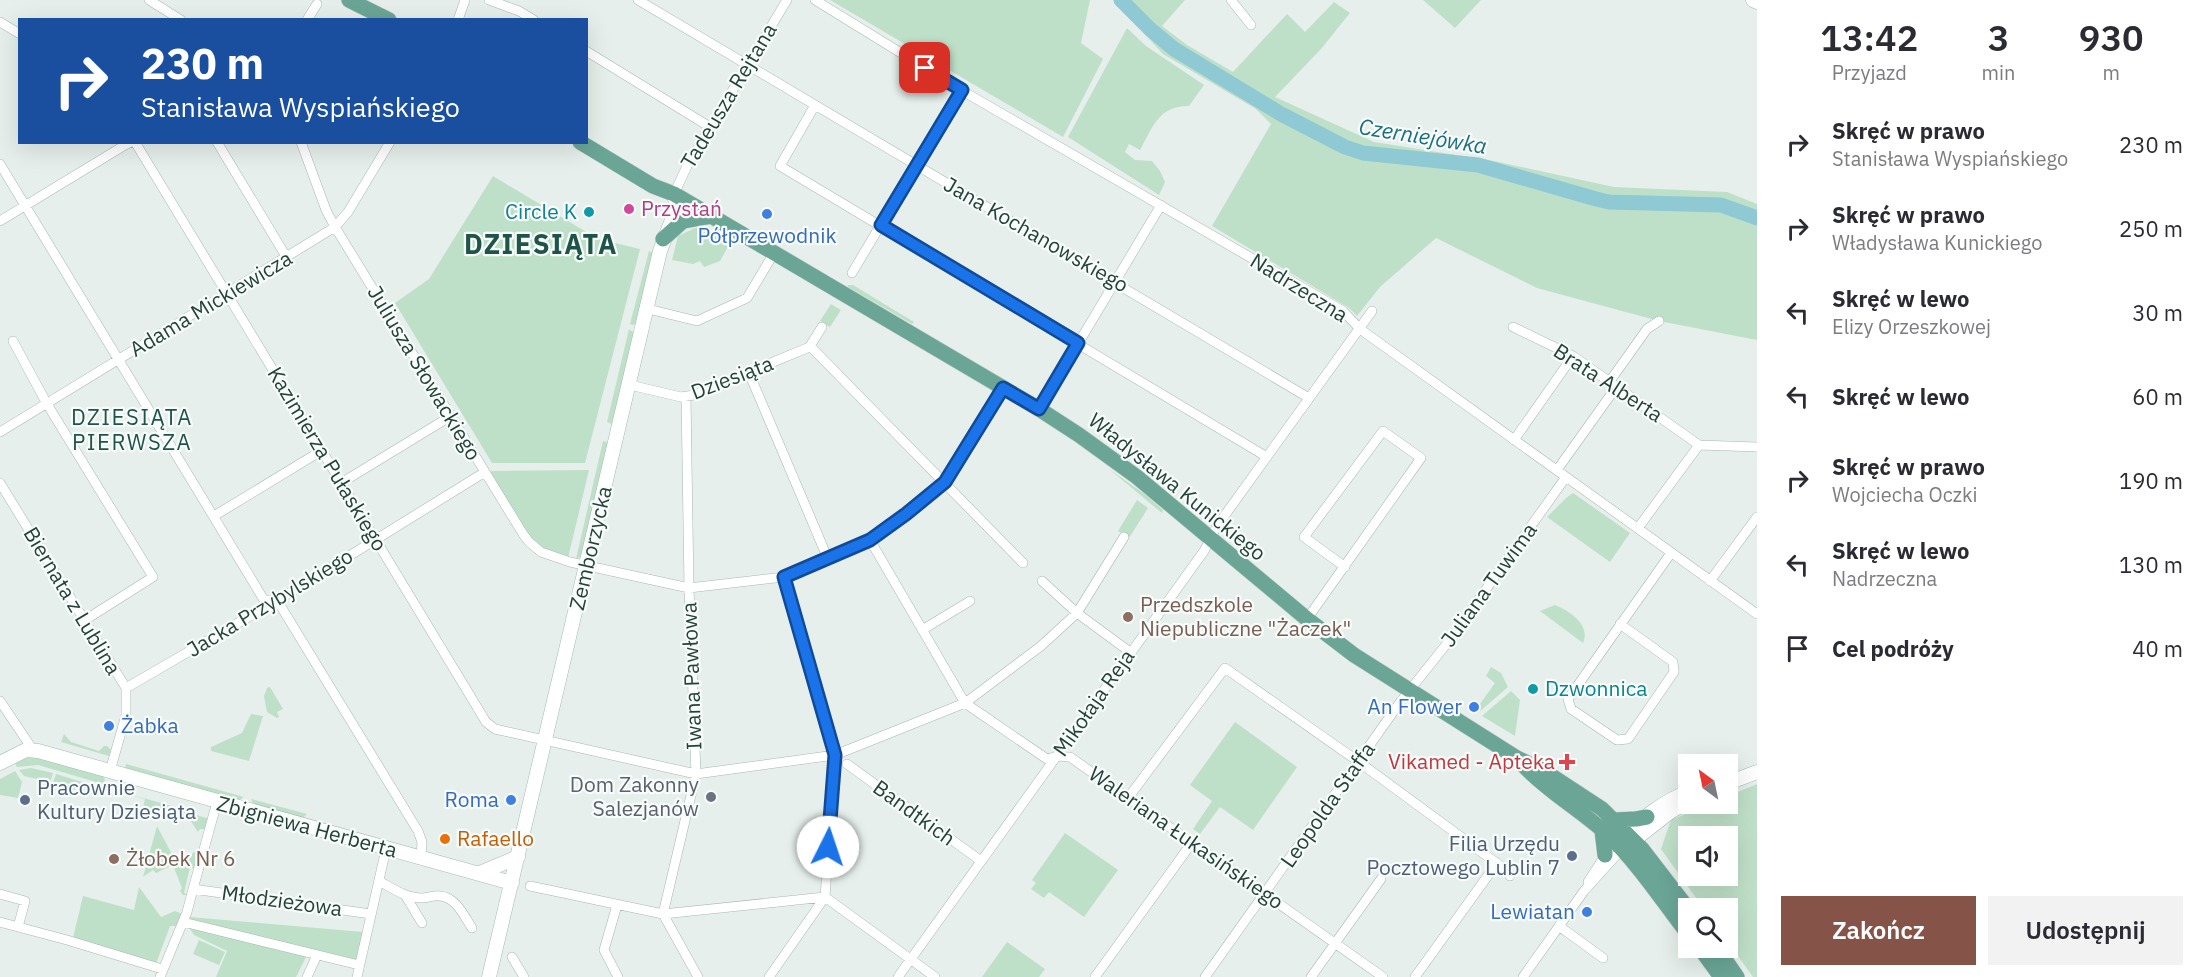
<!DOCTYPE html>
<html lang="pl">
<meta charset="utf-8">
<style>
:root{--surface:#fff;--page:#f2f2f3;--text:#2b2b33;--muted:#7c7c81;--accent:#855347}
body{margin:0;font-family:"IBM Plex Sans",sans-serif;background:var(--page);color:var(--text);height:100vh;display:flex;flex-direction:column;font-size:22px;white-space:nowrap}
*{box-sizing:border-box;margin:0}
p{font-size:20px;color:var(--muted)}
.icon{flex:none;width:33px;height:33px;fill:none;stroke:currentColor;stroke-width:2;stroke-linecap:round;stroke-linejoin:round}
.map{position:relative;flex:1;overflow:hidden}
.details{display:flex;flex-direction:column;background:var(--surface);width:450px}
.details>*{flex:none}
.top-card{position:absolute;left:18px;top:18px;width:570px;height:126px;border-radius:0px;box-shadow:0 6px 24px #0002;background:#1a4fa0;color:#fff;overflow:hidden}
.needle{width:39px;rotate:327deg}
.fabs{position:absolute;left:1678px;top:754px;display:grid;gap:12px}
.fabs a{display:grid;place-items:center;width:60px;height:60px;border-radius:0px;background:var(--surface);box-shadow:0 6px 24px #0002;font-size:30px}
.pin{position:absolute;display:grid;place-items:center;width:51px;height:51px;color:#fff;margin:-26px;border-radius:12px;box-shadow:0 3px 9px #0006}
.me{position:absolute;width:66px;margin:-33px;rotate:4deg;stroke-linejoin:round;filter:drop-shadow(0 0 4px #0008)}
.turn{display:flex;align-items:center;gap:21px;height:126px;padding:0 24px;font-size:27px}
.turn .icon{width:78px;height:78px;stroke-width:2.5}
.turn b{display:block;font-size:42px;line-height:51px}
.eta{display:flex;justify-content:space-evenly;align-items:center;height:102px;text-align:center}
.eta b{font-size:36px;font-weight:600;line-height:42px}
.action{display:flex;gap:12px;margin-top:auto;padding:12px 24px}
.action a{flex:1;height:69px;border-radius:0px;background:var(--accent);color:#fff;font-size:24px;font-weight:600;line-height:69px;text-align:center}
.action a+a{background:var(--page);color:var(--text)}
ul{padding:0;list-style:none}
li{display:flex;align-items:center;gap:18px;height:84px;padding:0 24px}
li div{flex:1}
li b{display:block;font-size:22px}
li em{font-style:normal}
main{display:flex;flex:1;min-height:0}
.map>svg:first-child{display:block}
.green{fill:#bfe0c8;fill-rule:evenodd}
.lines{fill:none;stroke-linecap:round;stroke-linejoin:round}
.river{stroke:#8ec9d4;stroke-width:15}
.street-casing{stroke:#a8b8b2;stroke-width:10}
.secondary-casing{stroke:#a4bbb3;stroke-width:15}
.primary-casing{stroke:#c2cac8;stroke-width:16}
.street{stroke:#fff;stroke-width:9}
.secondary{stroke:#fff;stroke-width:14}
.primary{stroke:#6aa596;stroke-width:15}
.route-casing{stroke:#114b97;stroke-width:15}
.route{stroke:#1a73e8;stroke-width:10}
.hotel-dot{fill:#d1479c;stroke:#f7fbf9;stroke-width:2}
.culture-dot{fill:#0f9aa8;stroke:#f7fbf9;stroke-width:2}
.shop-dot{fill:#3f7fe0;stroke:#f7fbf9;stroke-width:2}
.education-dot{fill:#8d6e63;stroke:#f7fbf9;stroke-width:2}
.health-dot{fill:#e0444e;stroke:#f7fbf9;stroke-width:2}
.worship-dot{fill:#6b7280;stroke:#f7fbf9;stroke-width:2}
.service-dot{fill:#5c6f8a;stroke:#f7fbf9;stroke-width:2}
.food-dot{fill:#e8710a;stroke:#f7fbf9;stroke-width:2}
.labels{text-anchor:middle;stroke-width:4.5;stroke-linejoin:round;paint-order:stroke}
.street-label{font-size:21px;fill:#24423a;stroke:#f7fbf9}
.hotel-label{font-size:21px;fill:#b23c85;stroke:#f7fbf9;text-anchor:start}
.culture-label{font-size:21px;fill:#0d838f;stroke:#f7fbf9;text-anchor:end}
.shop-label{font-size:21px;fill:#366cbe;stroke:#f7fbf9;text-anchor:end}
.education-label{font-size:21px;fill:#785e54;stroke:#f7fbf9;text-anchor:start}
.health-label{font-size:21px;fill:#be3a42;stroke:#f7fbf9;text-anchor:end}
.worship-label{font-size:21px;fill:#5b616d;stroke:#f7fbf9;text-anchor:end}
.service-label{font-size:21px;fill:#4e5e75;stroke:#f7fbf9;text-anchor:start}
.food-label{font-size:21px;fill:#c56008;stroke:#f7fbf9;text-anchor:start}
.water-label{font-size:22px;font-style:italic;fill:#1c6f80;stroke:#f7fbf9}
.neighbourhood-label{font-size:22px;letter-spacing:1.5px;fill:#1f5548;stroke:#f7fbf9}
.district-label{font-size:27px;font-weight:bold;letter-spacing:1.5px;fill:#1f5548;stroke:#f7fbf9}
</style>
<main>
<div class="map">
<svg width="1757" height="977" viewBox="0 0 1757 977">
<rect width="100%" height="100%" fill="#e6efeb"/>
<path class="green" d="M830,0h260l-9,43 22,16 -40,78z
M1113,0h72l-23,26 25,19 46,27 54,-58 18,18 29,-30 16,11 -29,36 -46,48 99,45 120,19 120,26 113,5 30,12v136l-98,-19 -122,-33 -101,-50 -56,49 -23,29 -8,-8 -137,-82 59,-102 -15,-15 -93,-55z
M1423,0h58l-26,28z
M1127,28l19,18 58,39 -15,21c-31,0 -36,21 -49,44l-11,-6 -4,8 10,8 17,1 8,10 5,11 -6,13 -91,-58z
M493,176l105,63 42,10 -55,214h-93l-97,-160 34,-24z
M695,228h7l27,17 -9,16 -16,6 -4,-6 -7,3 -21,-4 6,-24z
M649,251l4,2 -16,70 -4,2 -3,-1z
M848,285h5l61,37 -2,2 -64,-37z
M831,304l10,6 -11,17 -10,-6z
M629,329l6,5 -21,91 -7,-3z
M603,441l6,2 -27,113 -6,3z
M1109,469l37,26 17,15 -1,3z
M589,470l-21,88 -26,-11 -11,-8 -42,-66 3,-2z
M1573,493l57,40 -20,29 -63,-45 19,-19z
M1137,500l11,8 -19,30 -11,-7z
M1555,605c15,6 36,20 28,38l-43,-32z
M1491,667l10,6 7,14 -30,26 -3,-2 20,-28 -9,-7z
M270,687l13,22 -6,3 2,5 -2,1 -10,-6 -3,-16 3,-8z
M1511,691l9,9 -5,36 -33,-20z
M251,714l12,2 -14,45 -38,-10v-4l31,-14z
M137,720l21,5 -2,10 -22,-5z
M1235,722l62,45 -44,63 -33,-23 -20,27 -7,-5 19,-28 -22,-16z
M64,734l7,8 28,9 5,-5h3l4,4 -2,6 -48,-14z
M30,756l73,20 2,4 -2,4 -65,-19 -21,2 -3,-6z
M126,764l118,33 -5,3 -114,-31z
M31,768l22,5 -3,9 -26,-6 -5,-6z
M15,771l7,11 -4,16 -18,-3v-16z
M56,774l26,8 -3,9 -26,-8z
M1757,784v193h-4l-25,-35v-33h-24l-43,-60 10,-29 39,-16h18v-8zM1689,837h39v39h-39z
M111,789l68,19 -1,4 -7,4 -28,-8 2,-9z
M251,799l56,15 -4,4 -50,-14z
M182,811l28,8 -3,10h-7l-2,3 -11,-17 -4,3z
M157,826l18,34 -2,5 -17,8 -3,-3 -10,7z
M1065,833l53,37 -34,47 -35,-25 -5,6 -13,-9 5,-6 -4,-3z
M199,850l1,1 -4,18 -6,-2 -6,26 5,2h-6l-3,-4 2,-3 -8,-20 5,-8z
M139,887l22,30 14,-6 15,6 173,15 -7,29 -47,-10 -13,26h-80l11,-26 -33,-16 -6,-9h-18l-14,38 -83,-26 10,-42 51,14z
M199,940l26,12 -6,13 -26,-11z
M1007,942l38,27 -6,8h-57z"/>
<g class="lines">
<path class="river" d="M1121,0l29,29 24,20 107,65 64,33 18,6 115,12 118,34 13,3 112,3 36,13"/>
<g class="street-casing">
<path id="street" d="M149,0l32,20
M489,0l30,11 15,9
M638,0l671,398
M815,0l146,90 382,221 17,18 397,285
M1231,0l20,25
M307,20l10,-16
M458,20l7,-20
M0,22l20,12
M586,51l124,76
M815,105l-35,61 487,291
M135,142l351,580 9,7 201,45 139,-19 130,-52 76,-57 36,-33 47,-76
M217,142l70,116
M301,142l25,68 9,17 188,307 6,8 12,10 29,10 119,26 95,-11 86,-37 36,-26 39,-32 58,-94
M0,164l264,436h13l141,231 4,11 -1,15
M674,194l14,-30 99,-164
M0,221l125,-76 6,-3
M852,273l109,-183
M648,309l49,12 50,-23 27,-45
M1513,327l60,29 126,89
M13,341l34,63 106,173 -68,43
M810,346l213,217
M749,373l79,186
M1610,381l37,-52 12,-8
M630,385l51,12 13,-2 113,-47 3,-2 12,-19
M686,397l3,191 7,186 -33,140 35,63
M1039,409l122,-204
M0,432l335,-205 13,-15 42,-70
M1514,440l59,-84
M1557,470l60,-84
M0,483l126,205v27l-16,56
M341,483l110,-67
M214,516l107,-65
M1638,528l61,-83 58,2
M870,540l95,163 82,56 11,-3 12,1 313,220
M1042,581l35,32 53,39
M1710,581l47,-64
M1307,619l114,-161 -38,-27 -79,106 41,30
M1620,624l53,38 1,10 -46,67 -11,1 -46,-31 -3,-10 103,-146
M922,630l48,-29
M126,688l160,-93 199,-123
M0,701l33,49
M847,764l134,97
M1128,798l97,-130 134,94 147,108 4,6
M379,881c13,7 27,17 43,17 6,0 12,-3 18,-2 16,1 24,20 32,32
M1588,882l20,-31
M530,886l133,28 162,-17 110,80
M193,889l24,-87
M0,894l25,7 -7,26
M405,895l17,28
M617,905l-13,45 14,27
M0,922l67,18 95,29
M183,922l176,43
M1559,926l44,32
M512,957l12,20
M160,977l27,-65 6,-23 178,25
M307,977l10,-22
M357,977l29,-128
M769,977l56,-80 10,-142 -51,-178
M898,977l306,-426 13,-25 155,-215
M1095,977l96,-133
M1205,977l196,-276 48,-60 117,-164
M1311,977l70,-98
M1415,977l82,-114
M1523,977l61,-86 38,-42"/>
</g>
<g class="secondary-casing">
<path id="secondary" d="M1753,0l4,2
M0,763l26,-13 12,1 474,132
M1728,783l29,-11
M1619,840c21,-19 43,-39 70,-48
M1625,847l45,-35 19,-11
M480,873l38,-16
M489,977l171,-726 17,-44 -3,-13"/>
</g>
<g class="primary-casing">
<path id="primary" d="M349,0l40,20
M580,142l73,44 21,8 365,215 40,26 58,42 170,142 47,36 163,103 27,13 58,38 40,40 47,61
M663,239l20,-18 28,-5
M1523,765c25,27 58,45 85,70 31,29 55,67 81,100
M1615,820l21,-1 11,-2
M1602,830l3,25
M1700,948l21,29
M1717,948l20,29"/>
</g>
<use href="#street" class="street"/>
<use href="#secondary" class="secondary"/>
<use href="#primary" class="primary"/>
</g>
<g class="lines">
<g class="route-casing">
<path id="route" d="M828,847l7,-92 -51,-178 86,-37 36,-26 39,-32 58,-94 36,21 39,-66 -197,-118 81,-135 -37,-22"/>
</g>
<use href="#route" class="route"/>
</g>
<circle class="hotel-dot" cx="629" cy="209" r="6"/>
<g class="culture-dot">
<circle cx="589" cy="212" r="6"/>
<circle cx="1533" cy="689" r="6"/>
</g>
<g class="shop-dot">
<circle cx="767" cy="214" r="6"/>
<circle cx="1474" cy="707" r="6"/>
<circle cx="109" cy="726" r="6"/>
<circle cx="511" cy="800" r="6"/>
<circle cx="1587" cy="912" r="6"/>
</g>
<g class="education-dot">
<circle cx="1128" cy="617" r="6"/>
<circle cx="114" cy="859" r="6"/>
</g>
<path class="health-dot" d="M1564 753h6v6h6v6h-6v6h-6v-6h-6v-6h6z"/>
<circle class="worship-dot" cx="711" cy="797" r="6"/>
<g class="service-dot">
<circle cx="25" cy="800" r="6"/>
<circle cx="1572" cy="856" r="6"/>
</g>
<circle class="food-dot" cx="445" cy="839" r="6"/>
<g class="labels">
<g class="street-label">
<text transform="translate(729 96) rotate(-59)" y="7">Tadeusza Rejtana</text>
<text transform="translate(1036 235) rotate(30)" y="7">Jana Kochanowskiego</text>
<text transform="translate(1299 288) rotate(32)" y="7">Nadrzeczna</text>
<text transform="translate(211 304) rotate(-31)" y="7">Adama Mickiewicza</text>
<text transform="translate(424 373) rotate(59)" y="7">Juliusza Słowackiego</text>
<text transform="translate(732 378) rotate(-21)" y="7">Dziesiąta</text>
<text transform="translate(1608 383) rotate(33)" y="7">Brata Alberta</text>
<text transform="translate(327 459) rotate(59)" y="7">Kazimierza Pułaskiego</text>
<text transform="translate(1177 487) rotate(39)" y="7">Władysława Kunickiego</text>
<text transform="translate(591 548) rotate(-77)" y="7">Zemborzycka</text>
<text transform="translate(1489 585) rotate(-54)" y="7">Juliana Tuwima</text>
<text transform="translate(72 601) rotate(59)" y="7">Biernata z Lublina</text>
<text transform="translate(270 603) rotate(-31)" y="7">Jacka Przybylskiego</text>
<text transform="translate(692 676) rotate(-92)" y="7">Iwana Pawłowa</text>
<text transform="translate(1094 703) rotate(-55)" y="7">Mikołaja Reja</text>
<text transform="translate(1328 805) rotate(-55)" y="7">Leopolda Staffa</text>
<text transform="translate(914 813) rotate(36)" y="7">Bandtkich</text>
<text transform="translate(307 827) rotate(15)" y="7">Zbigniewa Herberta</text>
<text transform="translate(1186 838) rotate(35)" y="7">Waleriana Łukasińskiego</text>
<text transform="translate(282 901) rotate(8)" y="7">Młodzieżowa</text>
</g>
<g class="hotel-label">
<text x="641" y="216">Przystań</text>
</g>
<g class="culture-label">
<text x="577" y="219">Circle K</text>
<text x="1545" y="696" text-anchor="start">Dzwonnica</text>
</g>
<g class="shop-label">
<text x="767" y="243" text-anchor="middle">Półprzewodnik</text>
<text x="1462" y="714">An Flower</text>
<text x="121" y="733" text-anchor="start">Żabka</text>
<text x="499" y="807">Roma</text>
<text x="1575" y="919">Lewiatan</text>
</g>
<g class="education-label">
<text x="1140" y="612">Przedszkole<tspan x="1140" dy="24">Niepubliczne "Żaczek"</tspan></text>
<text x="126" y="866">Żłobek Nr 6</text>
</g>
<g class="health-label">
<text x="1555" y="769">Vikamed - Apteka</text>
</g>
<g class="worship-label">
<text x="699" y="792">Dom Zakonny<tspan x="699" dy="24">Salezjanów</tspan></text>
</g>
<g class="service-label">
<text x="37" y="795">Pracownie<tspan x="37" dy="24">Kultury Dziesiąta</tspan></text>
<text x="1560" y="851" text-anchor="end">Filia Urzędu<tspan x="1560" dy="24">Pocztowego Lublin 7</tspan></text>
</g>
<g class="food-label">
<text x="457" y="846">Rafaello</text>
</g>
<g class="water-label">
<text transform="translate(1423 136) rotate(9)" y="8">Czerniejówka</text>
</g>
<g class="neighbourhood-label">
<text x="132" y="425">DZIESIĄTA<tspan x="132" dy="25">PIERWSZA</tspan></text>
</g>
<g class="district-label">
<text x="541" y="254">DZIESIĄTA</text>
</g>
</g>
</svg>
<div class="fabs">
<a><svg class="needle" viewBox="-14 -14 28 28"><path d="M0-13l5 13h-10z" fill="#e53935"/><path d="M0 13l5-13h-10z" fill="#7c7c81"/></svg></a>
<a><svg class="icon" aria-label="sound" viewBox="0 0 24 24"><path d="M4 9h4l5-4v14l-5-4H4zM17 9q2 3 0 6"/></svg></a>
<a><svg class="icon" aria-label="search" viewBox="0 0 24 24"><circle cx="10" cy="10" r="6"/><path d="M15 15l6 6"/></svg></a>
</div>
<div class="pin" style="left:925px;top:68px;background:#d93025"><svg class="icon" aria-label="arrive" viewBox="0 0 24 24"><path d="M6 21V4h12l-3 4 3 4H6"/></svg></div>
<svg class="me" style="left:828px;top:847px" viewBox="-20 -20 40 40"><circle r="19" fill="#fff"/><path d="M0-13L10 11 0 6-10 11z" fill="#1a73e8"/></svg>
<div class="top-card">
<div class="turn"><svg class="icon" aria-label="right" viewBox="0 0 24 24"><path d="M7 20v-9h11M14 6l5 5-5 5"/></svg><div><b>230 m</b>Stanisława Wyspiańskiego</div></div>
</div>
</div>
<section class="details">
<div class="eta">
<div><b>13:42</b><p>Przyjazd</p></div>
<div><b>3</b><p>min</p></div>
<div><b>930</b><p>m</p></div>
</div>
<ul>
<li><svg class="icon" aria-label="right" viewBox="0 0 24 24"><path d="M7 20v-9h11M14 6l5 5-5 5"/></svg><div><b>Skręć w prawo</b><p>Stanisława Wyspiańskiego</p></div><em>230 m</em></li>
<li><svg class="icon" aria-label="right" viewBox="0 0 24 24"><path d="M7 20v-9h11M14 6l5 5-5 5"/></svg><div><b>Skręć w prawo</b><p>Władysława Kunickiego</p></div><em>250 m</em></li>
<li><svg class="icon" aria-label="left" viewBox="0 0 24 24"><path d="M17 20v-9H6M10 6l-5 5 5 5"/></svg><div><b>Skręć w lewo</b><p>Elizy Orzeszkowej</p></div><em>30 m</em></li>
<li><svg class="icon" aria-label="left" viewBox="0 0 24 24"><path d="M17 20v-9H6M10 6l-5 5 5 5"/></svg><div><b>Skręć w lewo</b></div><em>60 m</em></li>
<li><svg class="icon" aria-label="right" viewBox="0 0 24 24"><path d="M7 20v-9h11M14 6l5 5-5 5"/></svg><div><b>Skręć w prawo</b><p>Wojciecha Oczki</p></div><em>190 m</em></li>
<li><svg class="icon" aria-label="left" viewBox="0 0 24 24"><path d="M17 20v-9H6M10 6l-5 5 5 5"/></svg><div><b>Skręć w lewo</b><p>Nadrzeczna</p></div><em>130 m</em></li>
<li><svg class="icon" aria-label="arrive" viewBox="0 0 24 24"><path d="M6 21V4h12l-3 4 3 4H6"/></svg><div><b>Cel podróży</b></div><em>40 m</em></li>
</ul>
<div class="action"><a>Zakończ</a><a>Udostępnij</a></div>
</section>
</main>
